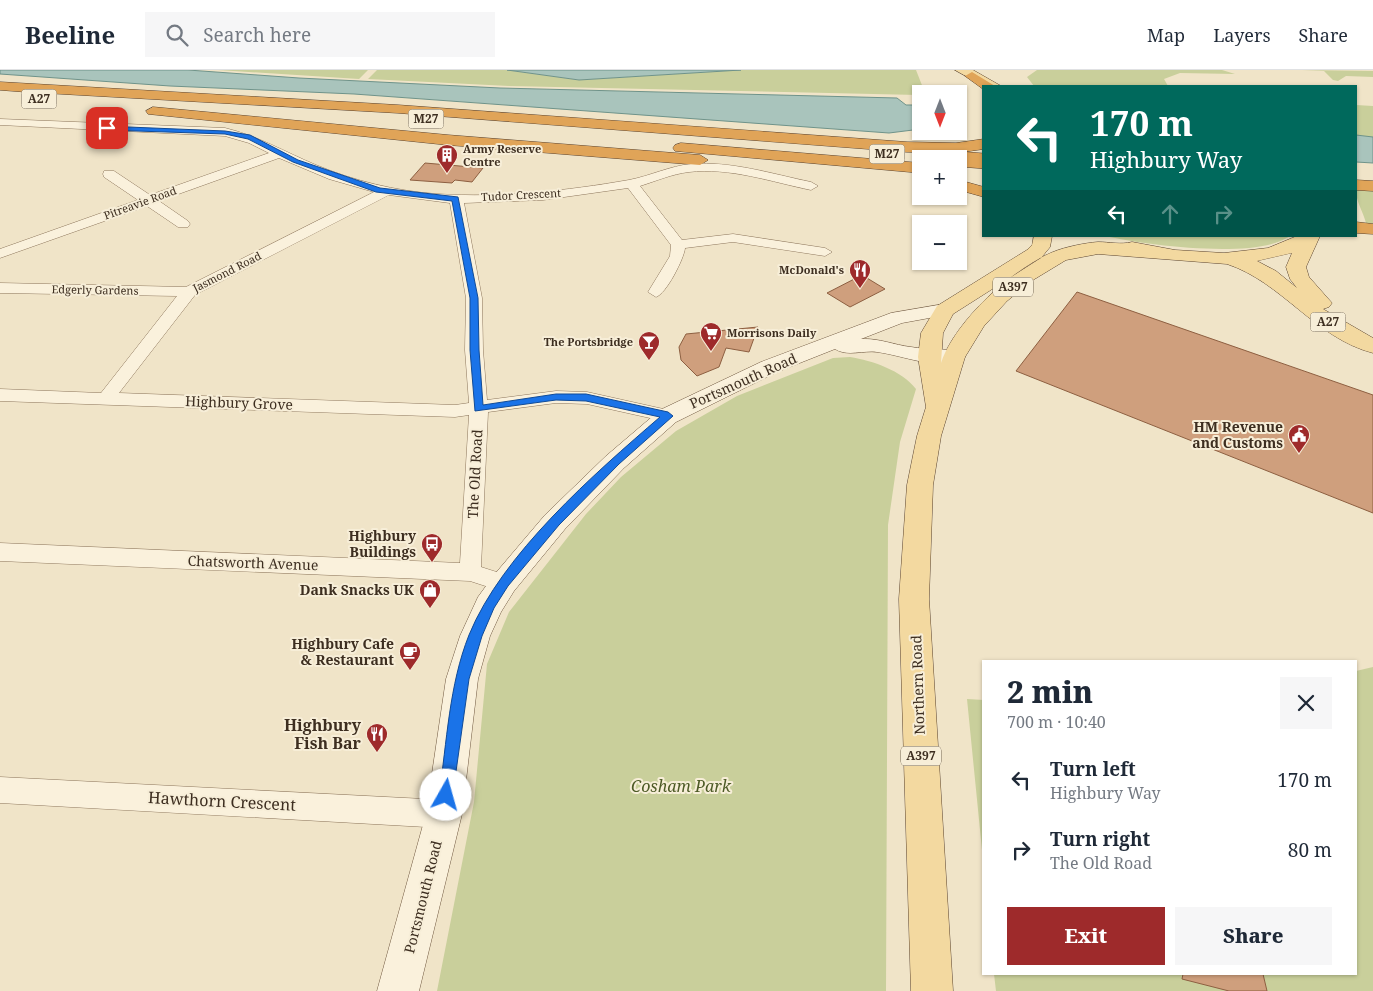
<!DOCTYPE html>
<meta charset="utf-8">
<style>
:root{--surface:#fff;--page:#f6f6f7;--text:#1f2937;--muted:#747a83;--line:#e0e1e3;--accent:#9e2a2b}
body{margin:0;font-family:"Noto Serif",serif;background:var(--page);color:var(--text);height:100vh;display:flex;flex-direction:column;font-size:19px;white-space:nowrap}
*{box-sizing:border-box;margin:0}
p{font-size:16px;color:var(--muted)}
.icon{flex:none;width:28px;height:28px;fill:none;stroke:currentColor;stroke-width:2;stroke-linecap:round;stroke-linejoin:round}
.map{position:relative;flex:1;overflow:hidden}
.panel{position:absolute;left:982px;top:590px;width:375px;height:315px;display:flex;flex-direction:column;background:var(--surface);border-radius:0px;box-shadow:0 1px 4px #0004}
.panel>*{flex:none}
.top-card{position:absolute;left:982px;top:15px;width:375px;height:152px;border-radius:0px;box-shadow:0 1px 4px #0004;background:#00695c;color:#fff;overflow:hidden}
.needle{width:32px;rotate:180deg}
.fabs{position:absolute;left:912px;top:15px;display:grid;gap:10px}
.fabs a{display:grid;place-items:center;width:55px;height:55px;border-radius:0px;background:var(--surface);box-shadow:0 1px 4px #0004;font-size:25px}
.pin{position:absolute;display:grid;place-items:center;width:42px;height:42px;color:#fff;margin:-21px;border-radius:10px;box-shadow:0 2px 8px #0006}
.me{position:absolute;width:55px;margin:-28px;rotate:7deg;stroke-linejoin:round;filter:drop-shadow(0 0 4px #0008)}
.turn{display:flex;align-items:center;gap:18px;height:105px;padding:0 25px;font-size:22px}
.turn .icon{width:65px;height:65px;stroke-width:2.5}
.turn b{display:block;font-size:35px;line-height:42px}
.lanes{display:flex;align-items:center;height:48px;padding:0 25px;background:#0003;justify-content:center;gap:25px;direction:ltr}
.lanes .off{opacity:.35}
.round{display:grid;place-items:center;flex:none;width:52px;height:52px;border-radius:0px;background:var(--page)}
.summary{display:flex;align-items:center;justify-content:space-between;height:85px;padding:0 25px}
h1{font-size:30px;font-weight:800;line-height:38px}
.primary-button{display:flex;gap:10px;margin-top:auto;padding:10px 25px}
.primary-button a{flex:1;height:58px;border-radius:0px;background:var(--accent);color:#fff;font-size:20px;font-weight:800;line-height:58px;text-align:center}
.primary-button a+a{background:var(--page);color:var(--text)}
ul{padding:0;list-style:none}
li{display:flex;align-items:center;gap:15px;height:70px;padding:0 25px}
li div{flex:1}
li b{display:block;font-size:19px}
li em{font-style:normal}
header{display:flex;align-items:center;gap:30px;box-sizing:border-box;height:70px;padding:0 25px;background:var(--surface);border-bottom:1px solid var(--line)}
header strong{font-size:24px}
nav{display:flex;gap:28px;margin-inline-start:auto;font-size:18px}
.search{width:350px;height:45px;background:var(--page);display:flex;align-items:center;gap:12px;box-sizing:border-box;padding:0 18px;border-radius:0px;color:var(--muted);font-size:19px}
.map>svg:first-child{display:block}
.green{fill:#c9cf9b}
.water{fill:#a9c4bc;stroke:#6f938a}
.building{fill:#cf9f7d;stroke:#8d5f41}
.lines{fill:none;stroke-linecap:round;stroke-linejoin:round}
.street-casing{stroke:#8d765c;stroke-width:1}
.secondary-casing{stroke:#6f573f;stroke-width:1}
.primary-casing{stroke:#5b4430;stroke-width:1}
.highway-casing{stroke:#5b4430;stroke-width:1}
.street{fill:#faf1dc;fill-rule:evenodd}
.secondary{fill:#faf1dc;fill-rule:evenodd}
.primary{fill:#f3d9a0;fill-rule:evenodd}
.highway{fill:#e0a458;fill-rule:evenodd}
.highway-bridge-casing{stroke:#5b4430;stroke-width:16;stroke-linecap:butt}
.highway-bridge{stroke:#e0a458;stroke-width:15}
.route{fill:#1a73e8;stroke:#114b97}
.labels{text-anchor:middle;stroke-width:4;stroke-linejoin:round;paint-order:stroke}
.far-poi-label{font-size:11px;font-weight:bold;fill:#3d2e20;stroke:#f7eed8;text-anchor:start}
.far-street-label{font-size:11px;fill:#3d2e20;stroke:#f7eed8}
.shield{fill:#f7eed8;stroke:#756857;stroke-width:1}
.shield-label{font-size:12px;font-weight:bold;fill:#3d2e20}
.street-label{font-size:14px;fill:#3d2e20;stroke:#f7eed8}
.poi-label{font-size:14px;font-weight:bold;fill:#3d2e20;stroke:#f7eed8;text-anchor:end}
.near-poi-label{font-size:16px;font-weight:bold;fill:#3d2e20;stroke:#f7eed8;text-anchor:end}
.near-park-label{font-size:16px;font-style:italic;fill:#4d5a26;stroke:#f7eed8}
.near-street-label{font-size:16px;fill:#3d2e20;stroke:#f7eed8}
</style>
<header>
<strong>Beeline</strong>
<div class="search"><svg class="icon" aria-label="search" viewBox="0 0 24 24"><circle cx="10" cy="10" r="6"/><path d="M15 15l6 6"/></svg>Search here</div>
<nav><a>Map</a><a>Layers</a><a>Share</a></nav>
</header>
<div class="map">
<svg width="1373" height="921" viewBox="0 0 1373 921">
<rect width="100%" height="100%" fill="#f0e4c8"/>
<path class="green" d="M218,0h150l-9,9z
M377,0h130l72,10 162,-10h175l9,23 -7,2 -409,-9 -141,-7z
M1037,0h185l13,4 -55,-1 -16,6 4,7h-134l-7,-9z
M1302,0l71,1v6l-27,-1 -8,5 -5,-1 -9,-9z
M1356,35l17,1v33l-17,-1z
M1356,120l17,1v33l-7,-1c-3,-12 -10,-21 -10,-33z
M1105,166h185c-33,24 -145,9 -185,0z
M850,287c23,4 51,13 66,32l-16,53 -12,83 -2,466h-449l37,-189 13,-138 22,-52 77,-98 35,-37 55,-46 61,-35 96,-38z
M1373,597v324h-377l-2,-17h362v-303z
M967,629l17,1v170z"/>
<path class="water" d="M0,0h188l111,8 201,10 397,10 9,7h14l1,24 -32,4 -535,-39 -184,-8 -170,-12z
M507,0h234l-162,10z
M1356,65l17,2v26l-17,-1z"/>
<path class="building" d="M425,93l58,5 -11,14 -17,-2 -3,3 -42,-3z
M862,205l23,14 -35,18 -23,-14z
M1077,222l296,103v118l-357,-142z
M758,257l-9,25 -23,-4 -7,19 -22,9 -16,-16 -2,-13 7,-13z
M1183,904h80l4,17h-38l-47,-12z"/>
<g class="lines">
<g class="street-casing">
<path id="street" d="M0,49l225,9c33,8 60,24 91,37 38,16 80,26 121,29 64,4 129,-3 192,-14 21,-4 41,-14 62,-16 41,-3 81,10 120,18l7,4 -7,4c-39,-8 -82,-23 -122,-18 -17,2 -33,9 -49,14l42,54 51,-6 92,14 7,4 -7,4 -92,-14 -48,6c-1,11 -19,46 -29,49l-8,-5 22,-36 1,-11 -43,-57 -85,12 -79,3 18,95 1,52 4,50 69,-9 31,1 81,18 7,2 2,4 -2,4 -7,2 -81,-18 -31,-1 -68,9 -7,155 31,10 3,6 -3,6 -8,3 -34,-11 -470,-20v-18l460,20 9,-148 -14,2 -455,-16v-12l101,4 76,-97 -177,-3v-10l186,4 188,-95 -45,-13 -50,-21 -120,43 29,20 2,3 -2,3h-10l-31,-21 -147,52v-9l138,-49 -34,-23 -1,-3 1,-3h10l36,24 119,-42 -20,-10 -24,-7 -225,-11zM389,125l61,8 16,95 -1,52 4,53 -14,2 -336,-12 76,-98z
M0,707l444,23 10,4 4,10 -4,10 -10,4 -444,-25z"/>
</g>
<g class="secondary-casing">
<path id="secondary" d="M944,234l7,2 3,4 -3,4 -49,9 -41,16c18,-1 33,6 50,8 17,3 34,1 51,5l3,5 -3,5c-29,7 -57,-6 -85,-10 -13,-2 -30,5 -42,-3l-58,23 -101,50 -52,46 -59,61 -51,62 -13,21 -11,24 -12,43 -16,135 -43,177h-42l49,-177 20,-135 14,-43 18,-39 16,-22 51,-60 61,-59 54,-46 101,-48 130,-49z"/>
</g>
<g class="primary-casing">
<path id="primary" d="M955,0h18l28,16h-17z
M1034,166h18l-2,11 -9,11 -88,56 -10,19 -2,30c14,-42 72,-95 112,-111 12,-5 32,-9 45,-10 12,0 22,3 34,0l43,8 49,3 44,-5 29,-12h23l-14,31 3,10 23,26 -3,4 -6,2 50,29v15c-58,-15 -91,-71 -146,-89l-129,-10 -32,6 -33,20 -26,21 -23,25 -19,31 -24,79 -8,49 -4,114 24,392h-42l-12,-392 8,-114 10,-49 9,-29 -8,-50 3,-24 16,-27 90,-56 5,-5zM1292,183l-6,14 4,12 7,9 -21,-17 -19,-10z"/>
</g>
<g class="highway-casing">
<path id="highway" d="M972,2l23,14h-11l-1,3 -18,-13z
M0,12l398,23 509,37 49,1 28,-4v10l-28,4 -49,-1 -509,-39 -372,-21 -26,-2z
M153,37l295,28 252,20 8,5 -8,5 -252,-20 -300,-31 -2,-3z
M681,73l240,20v10l-246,-22 -2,-3 2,-3z
M959,110l25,7v10l-25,-7z
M1356,110l17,1v10l-17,-1z
M1356,152l17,2v10l-17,-1z"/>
</g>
<use href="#street" class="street"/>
<use href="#secondary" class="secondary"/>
<use href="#primary" class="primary"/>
<use href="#highway" class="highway"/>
<g class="highway-bridge-casing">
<path id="highway-bridge" d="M959,89l25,2"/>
</g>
<use href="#highway-bridge" class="highway-bridge"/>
</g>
<path class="route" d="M104,56l121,5 25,4 48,25 82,28 78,9 20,101 1,52 4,55 73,-11h30l82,18 5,4 -54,48 -60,61 -51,61 -14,22 -12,28 -13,43 -17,121 -6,2 -5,-2 -2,-5c8,-53 10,-110 30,-160 33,-81 125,-161 191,-218l-74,-16 -30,-1 -81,11 -5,-61v-52l-18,-97 -76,-9 -83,-30 -45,-23 -23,-5 -118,-4z"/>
<defs>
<g id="building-pin" transform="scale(1.125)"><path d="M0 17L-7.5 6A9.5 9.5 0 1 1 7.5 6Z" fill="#9e2a2b" stroke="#f7eed8"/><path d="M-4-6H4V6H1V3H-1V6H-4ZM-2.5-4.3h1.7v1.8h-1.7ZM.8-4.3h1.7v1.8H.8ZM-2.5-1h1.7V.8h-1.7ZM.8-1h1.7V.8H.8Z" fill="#fff"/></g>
<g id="restaurant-pin" transform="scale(1.125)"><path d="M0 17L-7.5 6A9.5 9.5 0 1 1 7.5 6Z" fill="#9e2a2b" stroke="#f7eed8"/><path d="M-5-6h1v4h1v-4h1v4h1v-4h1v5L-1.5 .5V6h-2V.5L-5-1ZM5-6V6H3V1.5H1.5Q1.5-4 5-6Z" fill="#fff"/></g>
<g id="supermarket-pin" transform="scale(1.125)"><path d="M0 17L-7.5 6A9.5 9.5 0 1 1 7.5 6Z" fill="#9e2a2b" stroke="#f7eed8"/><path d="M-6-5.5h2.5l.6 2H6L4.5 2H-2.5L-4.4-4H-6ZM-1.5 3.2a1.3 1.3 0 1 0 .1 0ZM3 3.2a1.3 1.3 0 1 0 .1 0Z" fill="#fff"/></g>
<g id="bar-pin" transform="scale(1.125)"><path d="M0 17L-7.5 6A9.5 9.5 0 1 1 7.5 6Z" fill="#9e2a2b" stroke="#f7eed8"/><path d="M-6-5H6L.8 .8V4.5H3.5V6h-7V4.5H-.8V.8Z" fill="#fff"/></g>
<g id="civic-pin" transform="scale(1.125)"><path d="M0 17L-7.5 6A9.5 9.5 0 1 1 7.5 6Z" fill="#9e2a2b" stroke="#f7eed8"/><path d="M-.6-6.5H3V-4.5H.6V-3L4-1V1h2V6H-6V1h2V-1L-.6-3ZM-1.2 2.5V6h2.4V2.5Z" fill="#fff"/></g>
<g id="bus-pin" transform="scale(1.125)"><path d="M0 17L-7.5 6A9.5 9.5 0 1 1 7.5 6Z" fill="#9e2a2b" stroke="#f7eed8"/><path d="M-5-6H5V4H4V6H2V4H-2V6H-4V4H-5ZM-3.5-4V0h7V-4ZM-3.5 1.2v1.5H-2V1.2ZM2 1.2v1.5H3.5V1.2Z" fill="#fff"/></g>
<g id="shop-pin" transform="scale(1.125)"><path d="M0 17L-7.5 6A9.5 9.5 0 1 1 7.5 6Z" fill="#9e2a2b" stroke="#f7eed8"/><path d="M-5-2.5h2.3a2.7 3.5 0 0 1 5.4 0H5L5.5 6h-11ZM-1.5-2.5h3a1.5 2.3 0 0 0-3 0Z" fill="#fff"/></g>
<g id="cafe-pin" transform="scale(1.125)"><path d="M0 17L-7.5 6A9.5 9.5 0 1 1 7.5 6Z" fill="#9e2a2b" stroke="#f7eed8"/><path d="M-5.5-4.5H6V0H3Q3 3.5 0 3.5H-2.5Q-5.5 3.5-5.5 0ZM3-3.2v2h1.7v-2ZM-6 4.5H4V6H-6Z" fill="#fff"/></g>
</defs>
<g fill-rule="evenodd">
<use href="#building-pin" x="447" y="85"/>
<use href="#restaurant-pin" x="860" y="200"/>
<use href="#supermarket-pin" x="711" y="263"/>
<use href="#bar-pin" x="649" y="272"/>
<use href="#civic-pin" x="1299" y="365"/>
<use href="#bus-pin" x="432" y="474"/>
<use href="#shop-pin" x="430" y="520"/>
<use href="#cafe-pin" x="410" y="582"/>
<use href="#restaurant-pin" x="377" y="664"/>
</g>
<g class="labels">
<g class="far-poi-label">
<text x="463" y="83">Army Reserve<tspan x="463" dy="13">Centre</tspan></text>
<text x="844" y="204" text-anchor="end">McDonald's</text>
<text x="727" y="267">Morrisons Daily</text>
<text x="633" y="276" text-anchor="end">The Portsbridge</text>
</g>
<g class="far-street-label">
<text transform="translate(521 125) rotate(-3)" y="4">Tudor Crescent</text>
<text transform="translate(140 133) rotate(-20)" y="4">Pitreavie Road</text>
<text transform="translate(227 202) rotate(-27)" y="4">Jasmond Road</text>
<text transform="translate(95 220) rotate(1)" y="4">Edgerly Gardens</text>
</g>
<g class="shield">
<rect x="21.5" y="19.5" width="35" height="19" rx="4"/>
<rect x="408.5" y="39.5" width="35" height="19" rx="4"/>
<rect x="869.5" y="74.5" width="35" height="19" rx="4"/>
<rect x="993" y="207.5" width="40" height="19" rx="4"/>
<rect x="1310.5" y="242.5" width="35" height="19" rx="4"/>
<rect x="901" y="676.5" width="40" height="19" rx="4"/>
</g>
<g class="shield-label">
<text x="39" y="33">A27</text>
<text x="426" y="53">M27</text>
<text x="887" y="88">M27</text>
<text x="1013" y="221">A397</text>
<text x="1328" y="256">A27</text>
<text x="921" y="690">A397</text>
</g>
<g class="street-label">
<text transform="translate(743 311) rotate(-24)" y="5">Portsmouth Road</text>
<text transform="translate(239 333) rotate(2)" y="5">Highbury Grove</text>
<text transform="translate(475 404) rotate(-87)" y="5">The Old Road</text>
<text transform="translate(253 493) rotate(2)" y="5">Chatsworth Avenue</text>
<text transform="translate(918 615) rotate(-92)" y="5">Northern Road</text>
<text transform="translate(423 827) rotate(-76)" y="5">Portsmouth Road</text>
</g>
<g class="poi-label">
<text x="1283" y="362">HM Revenue<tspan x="1283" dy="16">and Customs</tspan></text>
<text x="416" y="471">Highbury<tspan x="416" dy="16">Buildings</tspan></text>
<text x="414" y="525">Dank Snacks UK</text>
<text x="394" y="579">Highbury Cafe<tspan x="394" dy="16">&amp; Restaurant</tspan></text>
</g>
<g class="near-poi-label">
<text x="361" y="661">Highbury<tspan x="361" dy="18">Fish Bar</tspan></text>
</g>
<g class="near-park-label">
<text x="681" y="722">Cosham Park</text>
</g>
<g class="near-street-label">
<text transform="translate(222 731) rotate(3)" y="6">Hawthorn Crescent</text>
</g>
</g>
</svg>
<div class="fabs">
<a><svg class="needle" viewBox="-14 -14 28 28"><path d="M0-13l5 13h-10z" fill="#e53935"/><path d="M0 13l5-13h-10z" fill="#747a83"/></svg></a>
<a>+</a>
<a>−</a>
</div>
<div class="pin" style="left:107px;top:58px;background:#d93025"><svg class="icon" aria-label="arrive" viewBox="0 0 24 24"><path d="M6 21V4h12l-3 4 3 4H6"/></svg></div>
<svg class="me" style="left:446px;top:725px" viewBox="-20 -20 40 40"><circle r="19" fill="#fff"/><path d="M0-13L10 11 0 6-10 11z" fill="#1a73e8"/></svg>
<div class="top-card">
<div class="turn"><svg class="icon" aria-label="left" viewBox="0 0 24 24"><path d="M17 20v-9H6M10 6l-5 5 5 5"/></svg><div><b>170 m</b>Highbury Way</div></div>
<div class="lanes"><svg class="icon" aria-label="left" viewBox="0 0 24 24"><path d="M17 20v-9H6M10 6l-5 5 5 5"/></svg><svg class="icon off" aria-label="ahead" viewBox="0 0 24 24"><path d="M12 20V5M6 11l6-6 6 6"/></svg><svg class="icon off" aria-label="right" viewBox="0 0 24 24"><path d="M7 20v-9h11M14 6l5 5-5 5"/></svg></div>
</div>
<section class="panel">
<div class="summary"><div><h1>2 min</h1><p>700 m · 10:40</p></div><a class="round"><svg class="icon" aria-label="close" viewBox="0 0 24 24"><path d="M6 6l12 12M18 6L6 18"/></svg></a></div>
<ul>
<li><svg class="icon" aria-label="left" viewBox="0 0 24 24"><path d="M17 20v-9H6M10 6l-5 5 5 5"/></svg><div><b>Turn left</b><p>Highbury Way</p></div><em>170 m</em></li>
<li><svg class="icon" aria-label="right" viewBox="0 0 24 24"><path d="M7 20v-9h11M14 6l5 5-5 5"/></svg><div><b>Turn right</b><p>The Old Road</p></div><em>80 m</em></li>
</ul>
<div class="primary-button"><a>Exit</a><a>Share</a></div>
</section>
</div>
